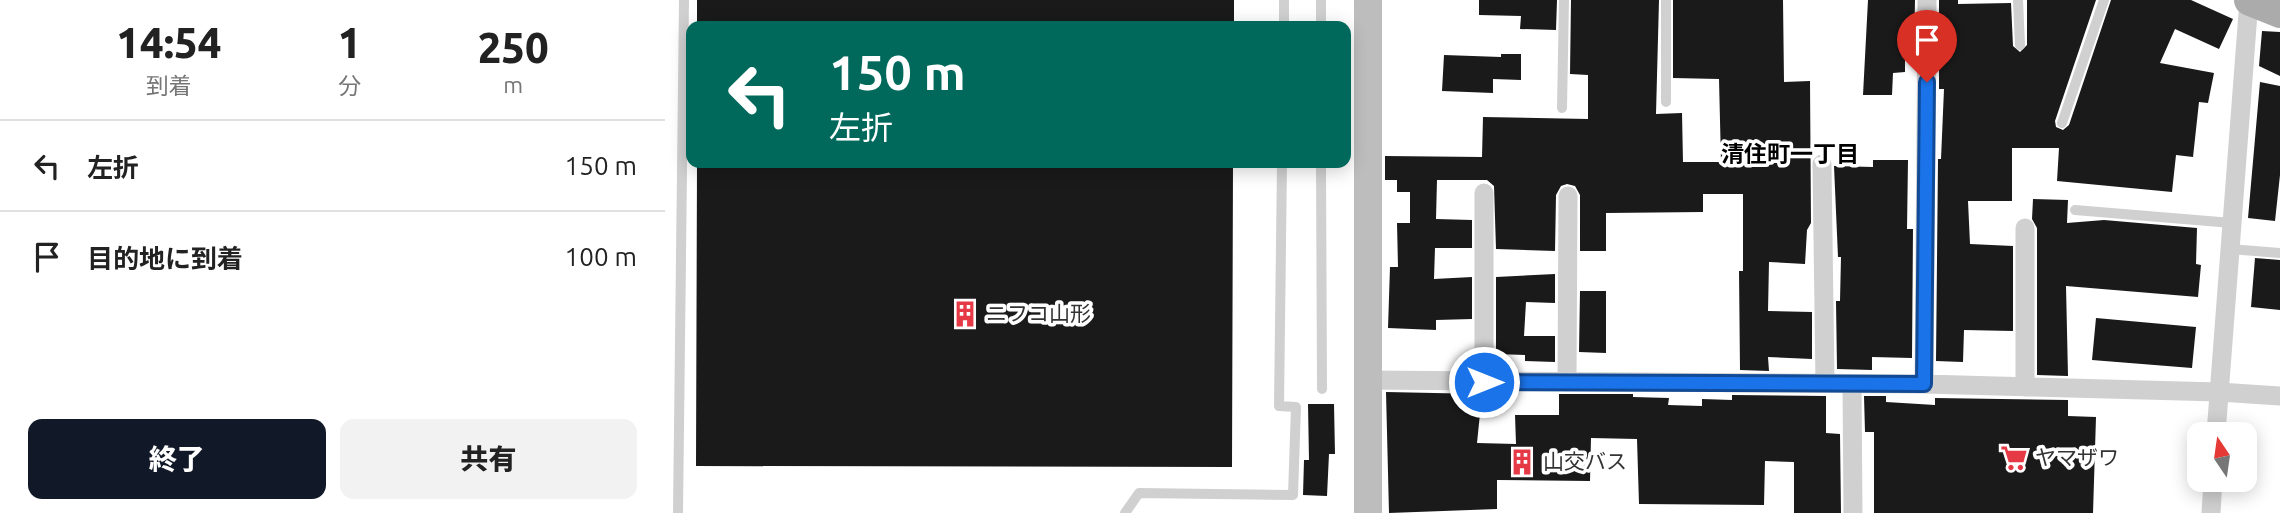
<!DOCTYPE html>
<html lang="ja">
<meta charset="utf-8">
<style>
:root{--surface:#fff;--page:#f2f2f2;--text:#222;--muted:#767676;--line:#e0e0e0;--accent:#111827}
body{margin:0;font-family:Ubuntu,"Noto Sans JP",sans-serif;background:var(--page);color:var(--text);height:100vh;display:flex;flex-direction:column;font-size:26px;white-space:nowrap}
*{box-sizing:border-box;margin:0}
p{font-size:23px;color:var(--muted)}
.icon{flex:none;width:38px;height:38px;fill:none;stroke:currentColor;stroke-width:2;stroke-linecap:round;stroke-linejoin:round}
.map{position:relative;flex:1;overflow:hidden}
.panel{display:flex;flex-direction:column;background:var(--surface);width:665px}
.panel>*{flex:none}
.guide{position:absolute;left:21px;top:21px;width:665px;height:147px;border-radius:14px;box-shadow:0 4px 18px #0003;background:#00695c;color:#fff;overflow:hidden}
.needle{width:46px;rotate:347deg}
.buttons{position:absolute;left:1522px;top:422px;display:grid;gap:14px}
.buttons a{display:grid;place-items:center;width:70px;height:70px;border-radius:14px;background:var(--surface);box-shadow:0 4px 18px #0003;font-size:35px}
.pin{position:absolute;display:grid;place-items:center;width:60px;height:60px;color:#fff;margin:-72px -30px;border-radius:50% 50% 50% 0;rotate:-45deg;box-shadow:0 0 7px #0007}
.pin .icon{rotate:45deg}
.me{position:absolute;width:77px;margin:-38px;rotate:90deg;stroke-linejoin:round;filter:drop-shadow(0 0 5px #0008)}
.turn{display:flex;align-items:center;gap:24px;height:147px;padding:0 28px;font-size:32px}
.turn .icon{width:91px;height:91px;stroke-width:2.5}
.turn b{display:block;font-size:49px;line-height:60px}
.eta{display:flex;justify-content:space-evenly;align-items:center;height:119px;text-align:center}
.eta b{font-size:42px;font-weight:800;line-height:49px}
.action{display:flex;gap:14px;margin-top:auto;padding:14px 28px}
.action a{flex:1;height:80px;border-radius:14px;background:var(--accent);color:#fff;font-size:28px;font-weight:800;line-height:80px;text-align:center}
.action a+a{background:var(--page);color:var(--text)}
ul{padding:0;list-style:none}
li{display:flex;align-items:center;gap:21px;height:91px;padding:0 28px;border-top:2px solid var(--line)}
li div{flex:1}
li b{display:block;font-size:26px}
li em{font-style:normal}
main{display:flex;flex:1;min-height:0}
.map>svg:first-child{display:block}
.building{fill:#1a1a1a}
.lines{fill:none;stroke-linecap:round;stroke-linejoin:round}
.lane{stroke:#d0d0d0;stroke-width:10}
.street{stroke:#d0d0d0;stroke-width:19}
.secondary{stroke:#bdbdbd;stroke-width:28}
.primary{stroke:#ababab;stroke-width:32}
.route-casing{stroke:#114b97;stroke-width:18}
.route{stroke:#1a73e8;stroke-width:12}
.labels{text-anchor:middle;stroke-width:7;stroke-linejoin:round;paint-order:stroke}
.poi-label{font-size:21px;fill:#333;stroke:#fff;text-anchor:start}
.neighbourhood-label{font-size:23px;font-weight:bold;fill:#000;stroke:#fff}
</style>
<main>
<section class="panel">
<div class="eta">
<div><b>14:54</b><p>到着</p></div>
<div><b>1</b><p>分</p></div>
<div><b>250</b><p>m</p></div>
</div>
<ul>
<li><svg class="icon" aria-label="left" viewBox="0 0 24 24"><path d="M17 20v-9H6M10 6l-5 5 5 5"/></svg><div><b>左折</b></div><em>150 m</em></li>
<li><svg class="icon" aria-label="arrive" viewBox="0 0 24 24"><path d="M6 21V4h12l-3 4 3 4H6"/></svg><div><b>目的地に到着</b></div><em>100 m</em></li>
</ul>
<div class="action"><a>終了</a><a>共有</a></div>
</section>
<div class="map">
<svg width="1615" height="513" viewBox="0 0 1615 513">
<rect width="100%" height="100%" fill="#fff"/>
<path class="building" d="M32,0h537v26h-537z
M814,0h78l-1,30 -36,-1 1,-13 -42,-1z
M906,0h88l-3,114 26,-1 1,49h38l-2,-83 -46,-1v-78h110l1,82 26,-1 1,142 -4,7 -2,34 -36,-2 -1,49 44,1v47l-44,-2 1,14 -29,-1 -1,-99h4v-77h-40v18l-97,1v38h-26v-56l-5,-9 -8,-2 -6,2 -5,9 -1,56 -59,-2 -2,-63 -7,-6h-50l-1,39 36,1v28h-37l-1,31 38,-2v42l-36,1v10l-48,-2 2,-61h8l-1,-44h13v-31h-13v-12h-12v-24l97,1 1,-40 105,2v-44l-18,-1z
M1203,0h47l-1,50 -9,-1v23l-12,1 -1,22h-29z
M1274,0h19v4l53,-1 2,43 7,6 7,-7v-45h69l-41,121 1,6 7,3 6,-5 42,-125h80l42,19 -14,30 -44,-20 -15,34 54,10 -6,30 -9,-1 -6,55 -17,-2 -4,37 -115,-11 2,-33h-47v53h-44l2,43 43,2v85l-49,-1 -1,32 -27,-1 2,-202h3l3,-70h-5z
M1597,31l18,1v44l-21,-10z
M836,54h20v26l-28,-1v14l-51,-2 2,-36 57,2z
M1595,82l20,4v89l-5,46 -27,-3z
M1208,160h35l-1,69h6l-1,129 -40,-1v13l-35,-1 -1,-68h4l1,-44h-3l-4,-91 39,1z
M32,163h536l-1,304 -536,-1z
M1368,199l35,1 -1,23 37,-3 93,8 -1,36 5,1 -3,32 -132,-11 2,90 -31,-1v-147l-5,-9z
M1590,258l25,2v50l-29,-3z
M890,274v29l-29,-1 -2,34h31v26l-30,-1v-6l-29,-1v-77z
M915,291h26v62l-27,-1z
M1431,318l100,9 -4,41 -100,-8z
M721,392l96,2 -5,49 39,1 -1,-29h44v-21h74v3l36,1 -1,7 34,1v-7l30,1v-5l94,1v37l14,1 1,79h-47v-51l-29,-1 -1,44 -125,-1 -2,-65 -46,-1 -1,43 -93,-1v29l-108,4z
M1199,396h22v6l49,3v-7l133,2v16l28,1 -3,96h-219v-81h-9z
M643,404h26l1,50h-6l-2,42 -24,-1 1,-35h5z"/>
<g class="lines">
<path class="lane" d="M656,0v26
M1001,0v102
M1353,0l2,45
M619,26v-26
M897,108l2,-108
M1397,123l42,-123
M656,163l1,226
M1410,210l157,13
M1565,249l50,4
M13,513l6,-513
M460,513l14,-20 154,2 3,-88 -17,-1 3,-243"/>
<path class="street" d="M1157,164l3,219
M819,193v189
M701,380l558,4 295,8 61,4
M902,382l1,-186
M1187,384l1,129
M1259,384l3,-384
M1360,387v-159
M1551,434l33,-434
M1546,513l2,-33"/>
<path class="secondary" d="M703,0v513"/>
<path class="primary" d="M1585,0l30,12"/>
</g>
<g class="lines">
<g class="route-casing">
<path id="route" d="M819,382l440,2 3,-302"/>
</g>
<use href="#route" class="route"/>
</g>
<defs>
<g id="building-bare" transform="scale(2.1)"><path d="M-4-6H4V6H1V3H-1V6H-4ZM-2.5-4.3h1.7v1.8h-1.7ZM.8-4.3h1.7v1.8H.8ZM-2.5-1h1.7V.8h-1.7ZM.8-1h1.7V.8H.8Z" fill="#e63946" stroke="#fff" stroke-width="2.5" paint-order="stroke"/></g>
<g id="supermarket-bare" transform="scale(2.1)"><path d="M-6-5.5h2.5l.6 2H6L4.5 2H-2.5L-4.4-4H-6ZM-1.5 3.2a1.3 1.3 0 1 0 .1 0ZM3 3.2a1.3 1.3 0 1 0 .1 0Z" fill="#e63946" stroke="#fff" stroke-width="2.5" paint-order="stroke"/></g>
</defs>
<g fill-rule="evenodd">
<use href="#building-bare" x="300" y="314"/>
<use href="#supermarket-bare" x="1349" y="458"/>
<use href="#building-bare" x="857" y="462"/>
</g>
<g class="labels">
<g class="poi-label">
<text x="321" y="321">ニフコ山形</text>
<text x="1370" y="465">ヤマザワ</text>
<text x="878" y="469">山交バス</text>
</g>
<g class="neighbourhood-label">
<text x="1125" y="162">清住町一丁目</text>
</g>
</g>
</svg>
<div class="buttons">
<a><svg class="needle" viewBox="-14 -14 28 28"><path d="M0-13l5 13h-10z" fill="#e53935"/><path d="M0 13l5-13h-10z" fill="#767676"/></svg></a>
</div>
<div class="pin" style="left:1262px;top:82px;background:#d93025"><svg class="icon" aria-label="arrive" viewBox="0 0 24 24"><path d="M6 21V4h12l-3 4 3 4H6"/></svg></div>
<svg class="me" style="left:819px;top:382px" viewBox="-20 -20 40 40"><circle r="17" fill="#1a73e8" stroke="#fff" stroke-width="3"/><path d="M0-11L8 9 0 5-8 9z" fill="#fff"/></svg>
<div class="guide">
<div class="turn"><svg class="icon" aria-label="left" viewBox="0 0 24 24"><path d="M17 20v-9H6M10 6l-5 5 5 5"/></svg><div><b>150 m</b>左折</div></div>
</div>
</div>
</main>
